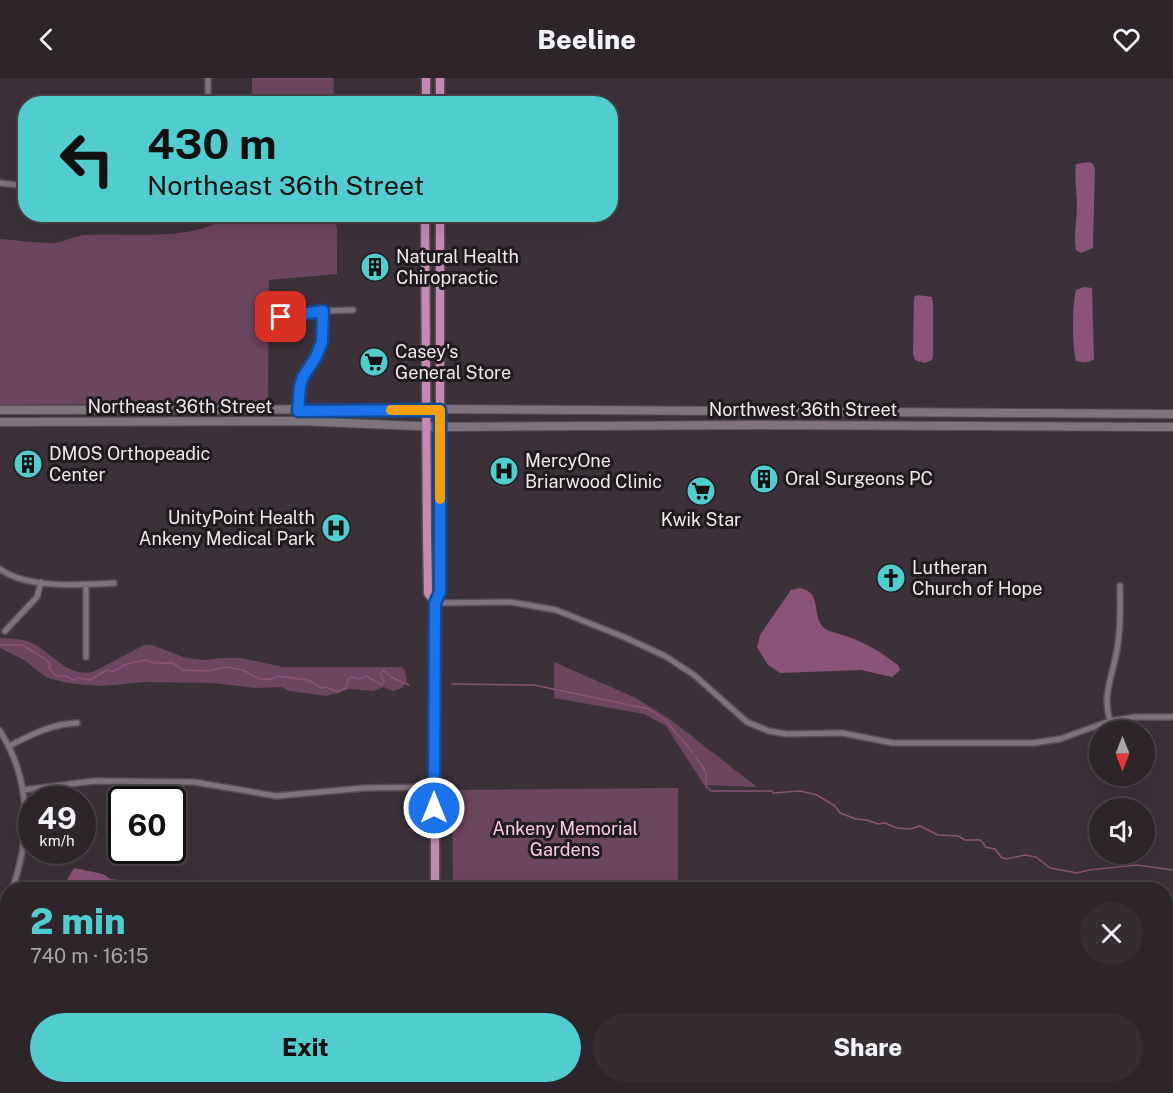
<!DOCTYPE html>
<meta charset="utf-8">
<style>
:root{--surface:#2d252a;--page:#352d32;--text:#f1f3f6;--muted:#a7a5a8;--line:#484247;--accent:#52cdcf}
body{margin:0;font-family:"Public Sans",sans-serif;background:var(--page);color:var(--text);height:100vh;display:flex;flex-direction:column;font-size:22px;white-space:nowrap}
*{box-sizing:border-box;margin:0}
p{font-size:20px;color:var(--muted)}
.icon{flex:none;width:33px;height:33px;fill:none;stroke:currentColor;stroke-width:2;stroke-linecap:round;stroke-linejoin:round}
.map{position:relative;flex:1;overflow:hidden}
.details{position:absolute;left:0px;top:804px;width:1173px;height:212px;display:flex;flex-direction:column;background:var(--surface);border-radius:24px 24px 0 0;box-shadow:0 6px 24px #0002,0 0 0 2px var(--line)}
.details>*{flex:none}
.guide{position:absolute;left:18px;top:18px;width:600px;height:126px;border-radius:24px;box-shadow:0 6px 24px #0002,0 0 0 2px var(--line);background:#52cdcf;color:#111;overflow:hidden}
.needle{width:39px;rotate:180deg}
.fabs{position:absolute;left:1089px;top:642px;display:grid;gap:12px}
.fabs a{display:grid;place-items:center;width:66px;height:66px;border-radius:50%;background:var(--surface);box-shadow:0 6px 24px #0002,0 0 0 2px var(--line);font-size:30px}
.speed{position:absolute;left:18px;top:708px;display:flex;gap:12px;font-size:30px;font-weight:700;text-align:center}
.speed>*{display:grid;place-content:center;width:78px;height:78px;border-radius:50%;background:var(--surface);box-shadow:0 6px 24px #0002,0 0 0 2px var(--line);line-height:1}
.speed small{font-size:15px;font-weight:400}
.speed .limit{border:3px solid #111;border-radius:9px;background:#fff;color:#111}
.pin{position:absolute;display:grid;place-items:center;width:51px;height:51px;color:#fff;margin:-26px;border-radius:12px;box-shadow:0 3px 9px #0006}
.me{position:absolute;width:66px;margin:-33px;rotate:0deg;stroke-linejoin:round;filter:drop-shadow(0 0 4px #0008)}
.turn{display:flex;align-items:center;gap:21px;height:126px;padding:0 30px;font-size:27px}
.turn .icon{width:78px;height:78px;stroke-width:2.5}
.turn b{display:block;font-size:42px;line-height:51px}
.round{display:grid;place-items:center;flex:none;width:63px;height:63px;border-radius:32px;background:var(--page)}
.overview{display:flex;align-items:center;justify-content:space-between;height:102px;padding:0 30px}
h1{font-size:36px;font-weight:800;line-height:45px;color:var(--accent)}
.action{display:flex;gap:12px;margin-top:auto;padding:12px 30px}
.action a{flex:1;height:69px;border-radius:36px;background:var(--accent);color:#111;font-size:24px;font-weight:800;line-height:69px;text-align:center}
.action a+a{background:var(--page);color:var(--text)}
header{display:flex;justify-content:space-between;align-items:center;height:78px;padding:0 30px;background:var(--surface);font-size:27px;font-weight:800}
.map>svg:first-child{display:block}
.green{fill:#6c455e}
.water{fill:#8b5377}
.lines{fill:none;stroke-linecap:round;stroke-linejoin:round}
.stream{stroke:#8b5377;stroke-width:1.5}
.minor-casing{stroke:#584f55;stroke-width:8}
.secondary-casing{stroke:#584f55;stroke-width:10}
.primary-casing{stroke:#584f55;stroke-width:11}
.minor{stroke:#80737b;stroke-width:5}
.secondary{stroke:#80737b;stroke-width:8}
.primary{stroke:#c68ab0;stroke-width:8}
.route-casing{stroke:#114b97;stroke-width:15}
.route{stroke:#1a73e8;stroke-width:10}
.slow{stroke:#f59e0b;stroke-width:10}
.labels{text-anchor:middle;stroke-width:6;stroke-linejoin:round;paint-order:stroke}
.poi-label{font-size:18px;fill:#f0e9ed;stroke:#201b1e;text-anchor:start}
.street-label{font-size:18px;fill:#f0e9ed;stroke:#201b1e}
.park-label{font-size:18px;fill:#fec9e9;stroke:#201b1e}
</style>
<header><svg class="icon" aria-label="back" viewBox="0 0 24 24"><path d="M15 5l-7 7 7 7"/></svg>Beeline<svg class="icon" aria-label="heart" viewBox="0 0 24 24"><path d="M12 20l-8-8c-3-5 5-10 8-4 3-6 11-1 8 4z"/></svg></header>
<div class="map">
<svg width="1173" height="1015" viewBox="0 0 1173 1015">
<rect width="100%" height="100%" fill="#3c3138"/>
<path class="green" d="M252,0h82l-1,25h-81z
M232,137h101l4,13v46l-68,6 -1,123 -268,2v-166c17,1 34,4 51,4 12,0 24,-8 36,-8 49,-3 102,8 145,-20z
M0,560c11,1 22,0 32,5 21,10 34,34 61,29l51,-27h8l34,13 21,2 13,-2h21l42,9h119l3,4 2,10 -5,7 -9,3 -9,-4 -11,4 -24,-2 -22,7 -38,-5 -8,-4 -26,1 -41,-5 -70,-1 -42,4 -17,-1 -23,-3 -16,-5 -22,-17 -24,-12z
M554,584l82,36 35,22 86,67 -53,-2 -38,-59 -22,-12 -90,-16z
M678,710v101h-225l-1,-99z
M13,1008h209v7h-208z"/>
<path class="water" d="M1089,84l4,2 2,6 -2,71v7l-12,5 -5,-3c-3,-14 1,-28 1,-43 0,-14 -3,-29 -1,-43z
M1084,209l8,1 2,71c-6,5 -11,3 -18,2 -4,-17 -4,-55 0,-71z
M918,217l14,2 1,7v52l-1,4 -7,3 -10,-3 -2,-6 1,-57z
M800,510c22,4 12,26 22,38 4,5 12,6 17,8 23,6 40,17 59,31l2,5 -8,7 -31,-7 -81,3 -12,-8 -11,-18 3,-12 31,-45z
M74,790l29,6 7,5 29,3 1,7 -69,-2 -3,-2 -1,-5z"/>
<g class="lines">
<path class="stream" d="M0,567h22l23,14 5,5 -1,4 7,8h10l7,4 6,-2 11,2 17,-10 5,2 15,-8 18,-4 10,3h17l11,7 26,1 17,-4 17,3 16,9h13l6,-3 30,4 13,8 5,-1 12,5 9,-5 1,-8 4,-2 8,2 6,-3 16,9 2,-4 -4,-7 3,-4 10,8 16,7
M452,606l82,1 115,24 16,11 28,33
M696,679l10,15v14l5,5h61l1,2 27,-2 17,4 18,11 5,7 16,6 11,1 11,4 7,-1 12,5 13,1 10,-3 18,9 20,1 7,4h15l4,4 1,3 10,2 6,8 5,2 19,-4 11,2 14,11 27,5 12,-3 48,-5 36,5"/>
<g class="minor-casing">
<path id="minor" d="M208,26v-26
M0,105l26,3
M281,239l42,-6 30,-1
M299,343l1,-36 7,-15 13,-20 3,-14v-25
M0,491c27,20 81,16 114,14
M86,507v72
M435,525l76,-1 45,8 68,27 41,19 29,19 53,47 22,9 18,3 55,-1 51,10h140l27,-4 50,-18 25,-4h38
M5,553l32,-34 4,-15
M1110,643c-9,-28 5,-50 8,-78 3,-18 2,-38 2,-57
M0,653c31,48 31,106 12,159
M9,668c22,-11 42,-22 68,-23
M23,712l71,-9 100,1 82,14 88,-8 70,-1
M0,835l8,-15
M0,936l8,-2
M0,990l4,25"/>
</g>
<g class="secondary-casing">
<path id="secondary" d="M0,332l425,-1 748,5
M0,344l299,-1 141,6 312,-2 421,2"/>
</g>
<g class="primary-casing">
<path id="primary" d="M426,26v-26
M440,26v-26
M425,136l2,322 1,57 7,10
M435,812v-287l5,-11v-378
M437,1008v7"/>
</g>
<use href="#minor" class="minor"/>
<use href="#secondary" class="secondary"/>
<use href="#primary" class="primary"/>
</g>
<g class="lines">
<g class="route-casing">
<path id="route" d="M281,239l42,-6 -1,31 -6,15 -13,20 -3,9 -2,25 142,-1v182l-5,11 -1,205"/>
</g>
<use href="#route" class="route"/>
<path class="slow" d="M391,332h49v89"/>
</g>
<defs>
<g id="building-disc" transform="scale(1.5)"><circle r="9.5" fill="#52cdcf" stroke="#201b1e"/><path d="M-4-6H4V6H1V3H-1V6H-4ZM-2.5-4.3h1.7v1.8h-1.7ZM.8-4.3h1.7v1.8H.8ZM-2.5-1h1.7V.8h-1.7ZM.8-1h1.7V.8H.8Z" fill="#111"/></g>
<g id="supermarket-disc" transform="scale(1.5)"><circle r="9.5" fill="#52cdcf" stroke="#201b1e"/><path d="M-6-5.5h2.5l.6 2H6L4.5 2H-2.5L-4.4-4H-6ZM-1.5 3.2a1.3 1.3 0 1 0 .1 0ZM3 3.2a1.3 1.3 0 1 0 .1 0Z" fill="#111"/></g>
<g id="hospital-disc" transform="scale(1.5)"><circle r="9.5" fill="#52cdcf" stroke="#201b1e"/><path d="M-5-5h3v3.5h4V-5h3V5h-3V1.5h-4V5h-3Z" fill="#111"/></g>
<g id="church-disc" transform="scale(1.5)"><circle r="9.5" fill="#52cdcf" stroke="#201b1e"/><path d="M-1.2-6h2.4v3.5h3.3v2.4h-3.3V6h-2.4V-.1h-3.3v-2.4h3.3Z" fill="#111"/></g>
</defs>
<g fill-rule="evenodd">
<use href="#building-disc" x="375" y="189"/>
<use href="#supermarket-disc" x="374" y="284"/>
<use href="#building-disc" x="28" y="386"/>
<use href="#hospital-disc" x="504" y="393"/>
<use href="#building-disc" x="764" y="401"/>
<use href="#supermarket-disc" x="701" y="413"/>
<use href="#hospital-disc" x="336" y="450"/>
<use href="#church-disc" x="891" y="500"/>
</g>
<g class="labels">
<g class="poi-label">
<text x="396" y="185">Natural Health<tspan x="396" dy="21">Chiropractic</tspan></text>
<text x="395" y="280">Casey's<tspan x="395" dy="21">General Store</tspan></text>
<text x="49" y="382">DMOS Orthopeadic<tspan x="49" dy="21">Center</tspan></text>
<text x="525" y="389">MercyOne<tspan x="525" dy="21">Briarwood Clinic</tspan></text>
<text x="785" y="407">Oral Surgeons PC</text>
<text x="315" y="446" text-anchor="end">UnityPoint Health<tspan x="315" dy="21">Ankeny Medical Park</tspan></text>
<text x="701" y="448" text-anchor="middle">Kwik Star</text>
<text x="912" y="496">Lutheran<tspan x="912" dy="21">Church of Hope</tspan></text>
</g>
<g class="street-label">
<text x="180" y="335">Northeast 36th Street</text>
<text x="803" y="338">Northwest 36th Street</text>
</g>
<g class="park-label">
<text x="565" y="757">Ankeny Memorial<tspan x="565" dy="21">Gardens</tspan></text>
</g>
</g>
</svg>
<div class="fabs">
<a><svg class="needle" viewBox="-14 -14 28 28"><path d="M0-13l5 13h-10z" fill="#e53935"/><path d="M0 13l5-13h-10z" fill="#a7a5a8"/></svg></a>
<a><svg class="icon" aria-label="sound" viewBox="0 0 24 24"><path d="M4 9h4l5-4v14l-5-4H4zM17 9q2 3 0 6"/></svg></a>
</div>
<div class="speed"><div>49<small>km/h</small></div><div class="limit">60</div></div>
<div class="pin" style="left:281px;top:239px;background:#d93025"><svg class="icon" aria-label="arrive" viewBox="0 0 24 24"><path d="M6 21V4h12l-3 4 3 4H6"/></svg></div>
<svg class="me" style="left:434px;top:730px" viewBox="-20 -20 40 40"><circle r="17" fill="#1a73e8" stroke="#fff" stroke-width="3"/><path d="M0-11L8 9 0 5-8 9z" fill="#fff"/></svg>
<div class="guide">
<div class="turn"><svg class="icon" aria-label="left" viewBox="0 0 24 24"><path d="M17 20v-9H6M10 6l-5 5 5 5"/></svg><div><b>430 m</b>Northeast 36th Street</div></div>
</div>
<section class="details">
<div class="overview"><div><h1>2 min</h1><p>740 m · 16:15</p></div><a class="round"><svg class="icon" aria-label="close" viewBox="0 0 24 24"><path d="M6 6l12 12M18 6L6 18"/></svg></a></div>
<div class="action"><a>Exit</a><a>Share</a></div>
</section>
</div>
